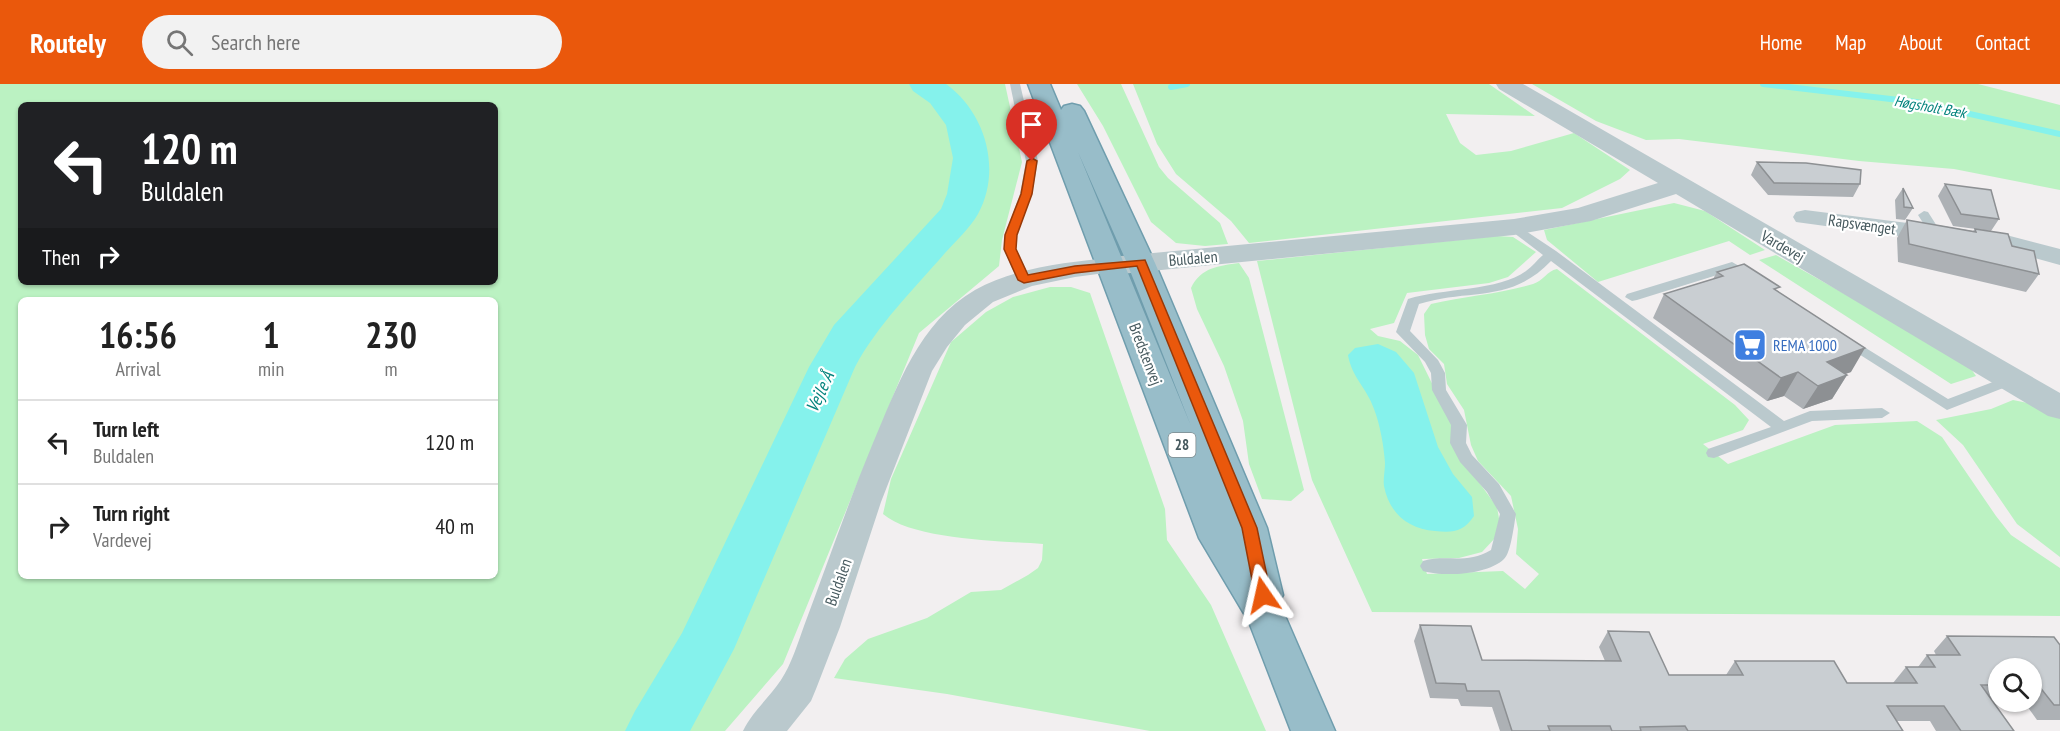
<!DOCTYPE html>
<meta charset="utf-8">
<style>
:root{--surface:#fff;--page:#f2f2f2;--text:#222;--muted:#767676;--line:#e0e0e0;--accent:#ea580c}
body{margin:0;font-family:"PT Sans Narrow",sans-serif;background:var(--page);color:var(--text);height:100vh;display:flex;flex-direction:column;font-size:22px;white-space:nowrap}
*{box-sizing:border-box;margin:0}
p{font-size:20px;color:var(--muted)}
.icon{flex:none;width:33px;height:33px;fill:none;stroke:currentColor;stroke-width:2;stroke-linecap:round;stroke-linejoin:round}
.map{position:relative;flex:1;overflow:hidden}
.side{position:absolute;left:18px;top:213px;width:480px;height:282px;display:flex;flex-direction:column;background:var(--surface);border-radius:9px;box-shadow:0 2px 4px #0004}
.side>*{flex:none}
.top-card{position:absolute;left:18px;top:18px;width:480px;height:183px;border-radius:9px;box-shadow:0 2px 4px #0004;background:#202124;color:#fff;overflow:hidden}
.fabs{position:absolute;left:1988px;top:574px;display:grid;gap:12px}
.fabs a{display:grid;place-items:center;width:54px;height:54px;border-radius:50%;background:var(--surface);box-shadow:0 2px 4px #0004;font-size:30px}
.pin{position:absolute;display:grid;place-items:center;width:51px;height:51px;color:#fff;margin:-62px -26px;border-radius:50% 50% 50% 0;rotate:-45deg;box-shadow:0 0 6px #0007}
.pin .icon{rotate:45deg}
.me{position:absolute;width:66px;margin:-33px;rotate:349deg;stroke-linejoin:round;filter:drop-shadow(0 0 4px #0008)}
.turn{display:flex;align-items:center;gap:21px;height:126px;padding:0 24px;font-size:27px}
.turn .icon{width:78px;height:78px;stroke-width:2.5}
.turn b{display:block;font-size:42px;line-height:51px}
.then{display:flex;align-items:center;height:57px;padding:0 24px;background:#0003;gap:12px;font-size:22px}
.eta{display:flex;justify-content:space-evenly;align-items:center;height:102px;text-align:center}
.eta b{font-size:36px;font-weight:700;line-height:42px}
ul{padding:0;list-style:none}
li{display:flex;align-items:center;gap:18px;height:84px;padding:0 24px;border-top:2px solid var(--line)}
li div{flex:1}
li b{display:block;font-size:22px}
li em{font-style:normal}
header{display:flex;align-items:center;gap:36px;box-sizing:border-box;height:84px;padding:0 30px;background:var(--accent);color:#fff}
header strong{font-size:28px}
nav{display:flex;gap:33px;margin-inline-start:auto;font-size:21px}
.search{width:420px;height:54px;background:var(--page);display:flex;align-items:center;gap:15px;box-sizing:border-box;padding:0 21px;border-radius:33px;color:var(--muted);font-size:22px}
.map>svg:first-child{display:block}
.green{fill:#bbf2c2;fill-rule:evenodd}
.water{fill:#85f2ec}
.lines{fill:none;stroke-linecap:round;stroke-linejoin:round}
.stream{stroke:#85f2ec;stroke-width:6}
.river{fill:#85f2ec;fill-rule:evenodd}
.trunk-casing{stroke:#6f9dad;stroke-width:3}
.service{fill:#bac9cd;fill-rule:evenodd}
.minor{fill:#bac9cd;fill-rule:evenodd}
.tertiary{fill:#bac9cd;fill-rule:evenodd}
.trunk{fill:#98bdc9;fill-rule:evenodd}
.wall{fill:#adb1b5}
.shaded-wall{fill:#8d9093}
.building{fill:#c9ced2;stroke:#8d9093;stroke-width:1.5}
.route{fill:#ea580c;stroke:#983908;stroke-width:1.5}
.labels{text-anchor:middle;stroke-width:4.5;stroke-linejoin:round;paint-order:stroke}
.far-water-label{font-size:15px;font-style:italic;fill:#06847e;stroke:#fff}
.shield{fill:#fff;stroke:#7e8b8e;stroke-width:1.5}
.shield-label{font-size:15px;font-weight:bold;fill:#46595e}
.street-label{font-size:16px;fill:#46595e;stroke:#fff}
.shop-label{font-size:16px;fill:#366cbe;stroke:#fff;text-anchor:start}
.water-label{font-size:18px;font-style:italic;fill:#06847e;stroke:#fff}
</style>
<header>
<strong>Routely</strong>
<div class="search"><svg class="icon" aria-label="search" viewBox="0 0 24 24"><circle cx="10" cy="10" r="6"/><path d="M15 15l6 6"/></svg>Search here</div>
<nav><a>Home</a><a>Map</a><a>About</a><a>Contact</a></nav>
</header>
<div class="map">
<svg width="2060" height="647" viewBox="0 0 2060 647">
<rect width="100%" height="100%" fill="#f2eff0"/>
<path class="green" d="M0,0h1005l17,78 -20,78 -3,26 -80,67 -136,331 -58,67h-725zM21,21h474v177h-474zM21,216h474v276h-474z
M1077,0h44l38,83 9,11 52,45 8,21 -23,2 -29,-3 -25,-21 -48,-96z
M1133,0h356l46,32 -89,-2 14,29 16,12 35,-4 63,-18 56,37 -10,9 -58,29 -313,35 -18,-22 -55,-47 -19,-30z
M1532,0h446l82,21v85l-106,-21 -95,-8 -180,-22 -33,1 -50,-19z
M1674,119l31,8 60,39 -15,5 -21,-14 -131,41 -51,-42 -3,-10z
M1497,152l16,1 23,15 -28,25 -19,6 -82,10 -13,30 -24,6 8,7 22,5 18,14 33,67v22l46,63 3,17 -3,12 -15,16 -23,6 -37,1 5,15 76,-3 22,18 14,-15 -23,-20 2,-25 -7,-33 -33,-35 -7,-16 -7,-35 -17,-26 -3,-20 -15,-15 -4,-14 -1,-21 7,-10c34,-8 69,-10 102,-20 10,-3 14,-13 24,-15l178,136 14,15 -6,10 -40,14 25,20 107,-39 82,-4 25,16 54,79 15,19 49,33v48l-688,-4 -60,-132 -55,-219z
M1776,171l191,108 9,13 -25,8 -192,-124z
M1239,179l10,15 55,212 -13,11 -29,-2 -13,-35 -6,-43 -19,-55 -27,-57 -6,-21c10,-21 28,-22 48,-25z
M1050,203h21l19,6 75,216 2,31 44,65 55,126h-116l-203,-37 -113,-16 11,-19 23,-20 59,-21 44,-26 30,-2 27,-15 10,-7 4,-8 1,-16c-41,-3 -130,-4 -160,-30l8,-35 60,-137 35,-30 27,-15z
M2013,316l29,6 18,11v140l-43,-33 -54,-79 -27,-25 55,-11z"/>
<path class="water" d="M1378,260l18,8 18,21 24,74 15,27 19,23 2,19c-11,16 -21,17 -39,15 -27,-2 -46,-18 -51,-45 -1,-7 1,-15 1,-23 -1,-16 -5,-39 -11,-54 -7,-21 -22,-31 -26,-54l7,-7z"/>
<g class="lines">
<path class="stream" d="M1763,0l153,18 144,32
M1171,3l16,-3"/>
<path class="river" d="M909,0h37c40,29 56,86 32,130 -8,14 -22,27 -33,39 -31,36 -67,71 -90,114l-121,282 -44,82h-65l10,-20 47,-78 127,-266 25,-42 107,-116 6,-15 6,-36 -7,-33 -16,-22 -17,-12z"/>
<g class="trunk-casing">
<path id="trunk" d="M1028,0h22l11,26 3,-4 8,-2 8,2 4,5 71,152 112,265 16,67 -4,7 56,129h-44l-42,-109 -50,-84zM1078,68l49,111 64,163z"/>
</g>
<path class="service" d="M1010,0h10l18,77 -6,33 -15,41 -1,14 15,31 -7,4 -7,-4 -13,-31 1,-14 15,-41 6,-33z
M1924,127l4,1 14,22 -2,3 -4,1 -4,-1 -14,-22z
M1514,139l42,28 228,170 26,-10 72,-3 8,5 -8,5 -70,3 -98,37 -6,-1 -2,-4 2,-4 63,-22 -220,-166c-41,43 -81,27 -132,43l-9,27 28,29 7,13 1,17 21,35 -1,18 6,12 27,29 17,30c-2,10 -5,39 -12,45 -16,16 -61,18 -81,12l-3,-5 3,-5c24,-7 43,4 68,-11l9,-36 -13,-22 -27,-30 -10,-19 1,-18 -19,-35 -1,-17 -6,-11 -29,-30 12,-33c35,-11 91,-8 118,-28 6,-4 11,-11 17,-16l-33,-25 -2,-3z
M1732,178l23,13 2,3 -2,3h-10l-15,-10 -93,29 -5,1 -7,-4 2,-3z
M1848,253l100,62 58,-22 5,-2 7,5 -2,3 -69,27 -104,-66 -2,-3 2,-3z"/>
<path class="minor" d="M1805,126l205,26 50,13v16l-51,-14 -213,-29 -3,-5 3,-5z
M1111,174l9,3 4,5 -4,5 -45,6 -43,9 -39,16 -28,23 -18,22 -15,24 -51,131 -41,125 -24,62 -5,12 -24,30h-44c10,-20 26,-33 38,-51 10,-15 17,-37 23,-54 23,-61 44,-123 69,-183 24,-56 46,-121 102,-153 39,-22 91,-28 136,-32z"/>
<path class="tertiary" d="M1496,0h27l537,309v26l-12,-3 -372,-222 -85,27 -77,14 -403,40 -10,-3 -4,-6 4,-6 10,-3 403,-38 64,-11 80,-25 -159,-94z"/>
<use href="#trunk" class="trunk"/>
</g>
<path class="wall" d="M1757,78l103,22 -7,13 -85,-2 -17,-20z
M1945,100l54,35 -8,12 -38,-5 -15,-30z
M1903,104l10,20 -8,12 -9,-1 -1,-19z
M1907,136l66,11 2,-2 37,17 27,28 -13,18 -128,-30 -1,-24z
M1717,188l61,19 73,81 -6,2 2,1 -15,24 -29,10 -19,-13 -17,5 -114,-83 11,-24 49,-15z
M1420,541l62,35 123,1 -6,-14 9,-16 61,44h57l9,-14 112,22h46l13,-16h12l9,-12h9l-2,-4 13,-15 113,9v75h-23l-13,-18h7v-33h-33v32h-5l21,30h-78l-6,-10h-34l7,10h-403l-8,-24 -31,-1 -3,-7 -28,-1 -16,-57z"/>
<path class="shaded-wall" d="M1865,264l-14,24 -35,12 11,-22z
M1798,288l-14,24 -17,5 14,-23z
M1847,291l-15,24 -29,10 15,-23z"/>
<path class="building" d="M1757,78l49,1 55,7 -1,14 -86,-1z
M1945,100l46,6 8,29 -38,-5z
M1903,104l10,20 -9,-1z
M1907,136l69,12 -1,-3 33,5 4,12 22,5 5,23 -130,-30z
M1744,180l36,23 -6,2 91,59 -38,14 20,13 -29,11 -20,-14 -17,6 -117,-84 59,-18 -6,-4z
M1420,541l51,1 11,34 139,1 -13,-30 41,1 20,43h74l-8,-14h99l13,22h70l-11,-16h29l-8,-12h33l-13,-19 107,1 6,8v60h-6l-15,-19h-8v-17h-33v16h-17l33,46h-53l-17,-25h-57l16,25h-215l-3,-5 -45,1 1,4h-29l-2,-5h-62l2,5h-38l-13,-40h-32l-2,-7 -29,-1z"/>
<path class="route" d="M1032,74l5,3 -5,33 -15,41 -1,14 12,26 47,-9 70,-6 112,268 14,67 -2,5 -6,1 -6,-1 -2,-5 -13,-67 -105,-262 -62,7 -51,10 -6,-3 -14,-31 1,-14 16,-41 6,-33z"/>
<defs>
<g id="supermarket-square" transform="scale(1.725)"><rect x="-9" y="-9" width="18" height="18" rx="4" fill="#3f7fe0" stroke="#fff"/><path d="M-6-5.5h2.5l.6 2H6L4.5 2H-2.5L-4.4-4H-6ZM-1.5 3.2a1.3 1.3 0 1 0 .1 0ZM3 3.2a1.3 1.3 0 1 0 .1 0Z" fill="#fff"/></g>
</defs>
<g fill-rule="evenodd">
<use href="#supermarket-square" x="1750" y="261"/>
</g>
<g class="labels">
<g class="far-water-label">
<text transform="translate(1930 23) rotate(10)" y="5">Høgsholt Bæk</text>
</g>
<rect class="shield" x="1168.5" y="349" width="27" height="24" rx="4.5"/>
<g class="shield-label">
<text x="1182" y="366">28</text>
</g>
<g class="street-label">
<text transform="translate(1862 140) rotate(8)" y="6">Rapsvænget</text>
<text transform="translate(1783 162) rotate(30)" y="6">Vardevej</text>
<text transform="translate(1193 174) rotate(-5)" y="6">Buldalen</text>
<text transform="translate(1146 270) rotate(69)" y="6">Bredstenvej</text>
<text transform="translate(838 498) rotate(-70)" y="6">Buldalen</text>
</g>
<g class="shop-label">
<text x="1773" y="267">REMA 1000</text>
</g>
<g class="water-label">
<text transform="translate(820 308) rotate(-65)" y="6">Vejle Å</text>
</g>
</g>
</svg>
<div class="fabs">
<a><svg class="icon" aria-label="search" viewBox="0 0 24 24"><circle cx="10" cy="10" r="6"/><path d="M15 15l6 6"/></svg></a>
</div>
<div class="pin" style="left:1032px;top:77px;background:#d93025"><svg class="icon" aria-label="arrive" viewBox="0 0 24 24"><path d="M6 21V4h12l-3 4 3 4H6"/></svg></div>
<svg class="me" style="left:1263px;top:511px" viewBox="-20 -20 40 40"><path d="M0-17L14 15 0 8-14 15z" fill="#ea580c" stroke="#fff" stroke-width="4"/></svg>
<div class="top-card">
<div class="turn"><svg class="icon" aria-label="left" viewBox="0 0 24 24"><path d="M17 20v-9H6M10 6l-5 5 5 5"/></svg><div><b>120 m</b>Buldalen</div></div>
<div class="then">Then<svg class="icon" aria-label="right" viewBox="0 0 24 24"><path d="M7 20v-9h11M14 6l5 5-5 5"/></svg></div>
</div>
<section class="side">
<div class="eta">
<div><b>16:56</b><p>Arrival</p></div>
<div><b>1</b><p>min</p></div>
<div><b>230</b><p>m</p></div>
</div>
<ul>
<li><svg class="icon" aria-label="left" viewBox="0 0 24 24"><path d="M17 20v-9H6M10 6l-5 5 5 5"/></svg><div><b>Turn left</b><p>Buldalen</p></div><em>120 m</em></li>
<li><svg class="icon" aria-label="right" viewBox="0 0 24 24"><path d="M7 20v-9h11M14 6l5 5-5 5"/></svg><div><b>Turn right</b><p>Vardevej</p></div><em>40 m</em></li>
</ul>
</section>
</div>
